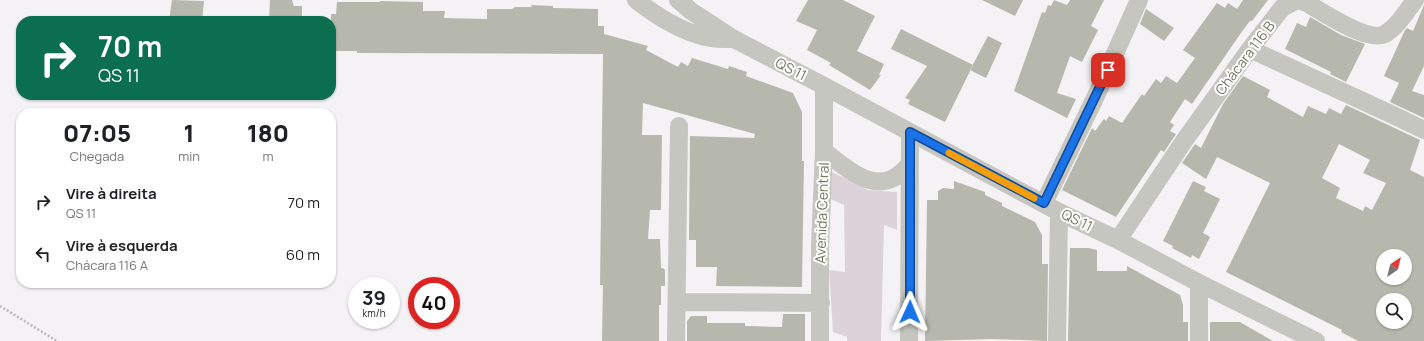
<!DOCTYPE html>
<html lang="pt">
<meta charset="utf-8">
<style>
:root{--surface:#fff;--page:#f6f6f6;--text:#202124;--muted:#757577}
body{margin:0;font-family:Manrope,sans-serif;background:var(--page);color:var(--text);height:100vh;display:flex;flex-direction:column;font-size:15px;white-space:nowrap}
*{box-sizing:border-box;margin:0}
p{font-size:13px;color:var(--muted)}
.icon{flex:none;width:22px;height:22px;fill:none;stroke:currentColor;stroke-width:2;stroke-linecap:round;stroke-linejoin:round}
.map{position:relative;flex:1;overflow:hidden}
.panel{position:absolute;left:16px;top:108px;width:320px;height:180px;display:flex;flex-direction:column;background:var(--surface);border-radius:16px;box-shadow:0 1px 3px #0004}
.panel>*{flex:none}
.top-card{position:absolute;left:16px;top:16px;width:320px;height:84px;border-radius:16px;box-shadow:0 1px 3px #0004;background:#0b6e4f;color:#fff;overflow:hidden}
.needle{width:26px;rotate:35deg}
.tools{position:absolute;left:1376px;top:249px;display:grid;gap:8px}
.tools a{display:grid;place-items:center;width:36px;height:36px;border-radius:50%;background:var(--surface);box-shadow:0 1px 3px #0004;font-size:20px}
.speed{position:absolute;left:348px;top:277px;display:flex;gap:8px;font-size:20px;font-weight:700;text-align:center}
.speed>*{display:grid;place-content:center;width:52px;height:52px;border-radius:50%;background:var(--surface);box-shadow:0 1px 3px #0004;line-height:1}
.speed small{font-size:10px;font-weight:400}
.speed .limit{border:6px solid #d22;background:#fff;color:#111}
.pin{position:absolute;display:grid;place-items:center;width:34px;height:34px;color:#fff;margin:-17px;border-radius:8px;box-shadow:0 2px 6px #0006}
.me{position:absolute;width:44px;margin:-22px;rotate:1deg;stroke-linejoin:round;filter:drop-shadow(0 0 3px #0008)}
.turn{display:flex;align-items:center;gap:14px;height:84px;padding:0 16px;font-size:18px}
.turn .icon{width:52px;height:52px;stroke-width:2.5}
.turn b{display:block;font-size:28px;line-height:34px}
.eta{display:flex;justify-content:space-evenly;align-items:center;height:68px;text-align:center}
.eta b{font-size:24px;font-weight:800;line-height:28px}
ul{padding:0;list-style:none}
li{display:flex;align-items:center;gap:12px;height:52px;padding:0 16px}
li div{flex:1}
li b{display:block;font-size:15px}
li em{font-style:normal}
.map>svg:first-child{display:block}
.green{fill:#dcd3da}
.building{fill:#b7b8ad;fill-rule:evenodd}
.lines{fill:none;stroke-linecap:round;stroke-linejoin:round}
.path{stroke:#babbb5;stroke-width:2.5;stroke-dasharray:2 2;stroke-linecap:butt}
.minor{stroke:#c5c6bf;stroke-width:18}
.route-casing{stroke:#114b97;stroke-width:10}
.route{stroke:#1a73e8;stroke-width:7}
.slow{stroke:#f59e0b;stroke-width:7}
.labels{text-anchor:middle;stroke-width:4;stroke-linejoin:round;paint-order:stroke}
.street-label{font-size:14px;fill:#73765e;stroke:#fff}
</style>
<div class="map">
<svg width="1424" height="341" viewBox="0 0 1424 341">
<rect width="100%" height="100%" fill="#f4f2f5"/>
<path class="green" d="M832,172l36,18 29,2v38l-13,-5 -3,116h-34v-4l-14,-5 -4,-62 16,2 -1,-67 -14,-6z"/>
<path class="building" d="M172,0l32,1 -2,20h-33z
M270,0h22l2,6h8v15h-33z
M808,0h35l32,16 -18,35 27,13 -5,11h2l-11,15 -41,-25 2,-2 -24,-13 10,-20 -21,-9z
M982,0h41l-8,16z
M1054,0l13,5 3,-5h34l-13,26 7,4 -16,32 -12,-6 -13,37 19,6 -9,19 -53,-27 28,-79 3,1 3,-8 3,1z
M1243,0h25l-16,21h-2l-7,9 -51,74 -7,-5 -15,23 4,3 -4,6 6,3 -12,18 -3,-2 -45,67 -54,-27 30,-62 3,3 9,-12 2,2 3,-5 13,7 20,-29 2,2 12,-17 5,4 5,-7 11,7 18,-25 -12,-8 34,-47 8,5 3,-5 9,6z
M380,1l43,1v9h22l-1,7 43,1v-10h25l3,-2h17l-1,-2 22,1v2l45,1v17h6v8l44,12 -2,4 32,17 3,-5 7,4 4,-8 36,11 1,-3 18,6 -1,4 47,17 9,19v49h2l-2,126 -86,-1 1,-19h-21v-27h-7l1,-104 64,2 1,-4 -112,-31 -1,32h20l-1,75h-11l-2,29h12l1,29h2l2,2v16h-4v19h-2v36h-57l1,-56h-3l3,-231 -246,-1v-2h-21v-5h-5v-32h5l1,-12h43z
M1424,5v61l-12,25 12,4v23l-34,-16 9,-19 -15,-7 21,-46 2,-2 6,3z
M1146,9l28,19 -10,13 -24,-17z
M1310,17l31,18 24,9 -19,38 -16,-8 1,-2 -46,-23 12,-26 9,4z
M901,29l72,36 -28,57 -37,-18 2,-4 -5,-2 22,-32 -36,-17z
M988,36l14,7 -16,35 -16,-8z
M1243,76l27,14 -3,7 36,20 5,-11 18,8 3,-6 12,6 5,-9 74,35 -10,30 14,7v164h-66l-17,-9 1,-2 -116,-58 44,-89 -53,-26 -11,22 -24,-16 13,-19 6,4 22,-44zM1339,144l31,16 -7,13 23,10 -14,27 -7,-4 -2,5 -27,-13 4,-10 -18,-10zM1383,256h22v22h-22zM1383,300h22v22h-22z
M954,181l31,11v3l17,8v3l33,16 7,13v29h6l-1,77 -55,-2 -67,2 2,-141h11v-9l5,-3 11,1z
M1193,181l13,6 -2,4 16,8 -17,34 7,4 -11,22 -7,-4 -1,3 -19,-10 1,-2 -10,-5z
M1070,248h19l8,2v21h30v-5l53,29 3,10v17h5v19h-120z
M783,314h22v27h-118v-20l4,-5h16v7h38v3l37,1z
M1210,322h30l33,19h-63z"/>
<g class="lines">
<path class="path" d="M0,306l57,35"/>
<path class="minor" d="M636,0c19,15 45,31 69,37 10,3 19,2 29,2
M678,0l13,11 43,28 90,47 235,126 59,28 81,43 117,58
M1250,49l143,66 31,15
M824,151c27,21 58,50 86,12
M1044,203l51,-105 44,-98
M1118,240l66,-99 66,-92 32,-41 15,-8 10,3c15,9 62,40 78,31 13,-8 21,-22 30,-34
M677,302l144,1
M676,341l3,-215
M820,341v-95l4,-95v-65
M909,341l1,-209
M1057,341l2,-129
M1199,341v-58"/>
</g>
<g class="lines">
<g class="route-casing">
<path id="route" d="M910,312v-180l134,71 64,-133"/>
</g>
<use href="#route" class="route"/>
<path class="slow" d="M949,153l85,45"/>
</g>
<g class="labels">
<g class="street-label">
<text transform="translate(1245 58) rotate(-53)" y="5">Chácara 116 B</text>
<text transform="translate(791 69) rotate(27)" y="5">QS 11</text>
<text transform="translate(822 213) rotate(-88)" y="5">Avenida Central</text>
<text transform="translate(1077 220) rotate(26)" y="5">QS 11</text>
</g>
</g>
</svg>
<div class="tools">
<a><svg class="needle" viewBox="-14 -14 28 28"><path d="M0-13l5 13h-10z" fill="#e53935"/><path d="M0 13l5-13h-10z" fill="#757577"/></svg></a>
<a><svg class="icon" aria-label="search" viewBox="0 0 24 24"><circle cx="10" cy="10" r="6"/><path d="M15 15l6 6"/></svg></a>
</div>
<div class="speed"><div>39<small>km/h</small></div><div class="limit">40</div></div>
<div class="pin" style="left:1108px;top:70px;background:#d93025"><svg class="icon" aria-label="arrive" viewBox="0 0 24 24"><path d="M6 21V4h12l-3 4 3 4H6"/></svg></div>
<svg class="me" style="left:910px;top:312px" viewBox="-20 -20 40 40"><path d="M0-17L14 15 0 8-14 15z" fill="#1a73e8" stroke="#fff" stroke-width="4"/></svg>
<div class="top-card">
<div class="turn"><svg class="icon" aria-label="right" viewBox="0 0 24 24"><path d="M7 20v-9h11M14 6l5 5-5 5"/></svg><div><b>70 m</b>QS 11</div></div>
</div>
<section class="panel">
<div class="eta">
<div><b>07:05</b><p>Chegada</p></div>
<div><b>1</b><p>min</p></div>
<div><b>180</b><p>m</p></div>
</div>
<ul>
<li><svg class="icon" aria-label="right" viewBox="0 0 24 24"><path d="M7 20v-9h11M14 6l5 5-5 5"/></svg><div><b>Vire à direita</b><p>QS 11</p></div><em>70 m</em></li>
<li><svg class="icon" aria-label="left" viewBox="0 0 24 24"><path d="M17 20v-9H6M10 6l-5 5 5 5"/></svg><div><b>Vire à esquerda</b><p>Chácara 116 A</p></div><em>60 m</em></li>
</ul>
</section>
</div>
